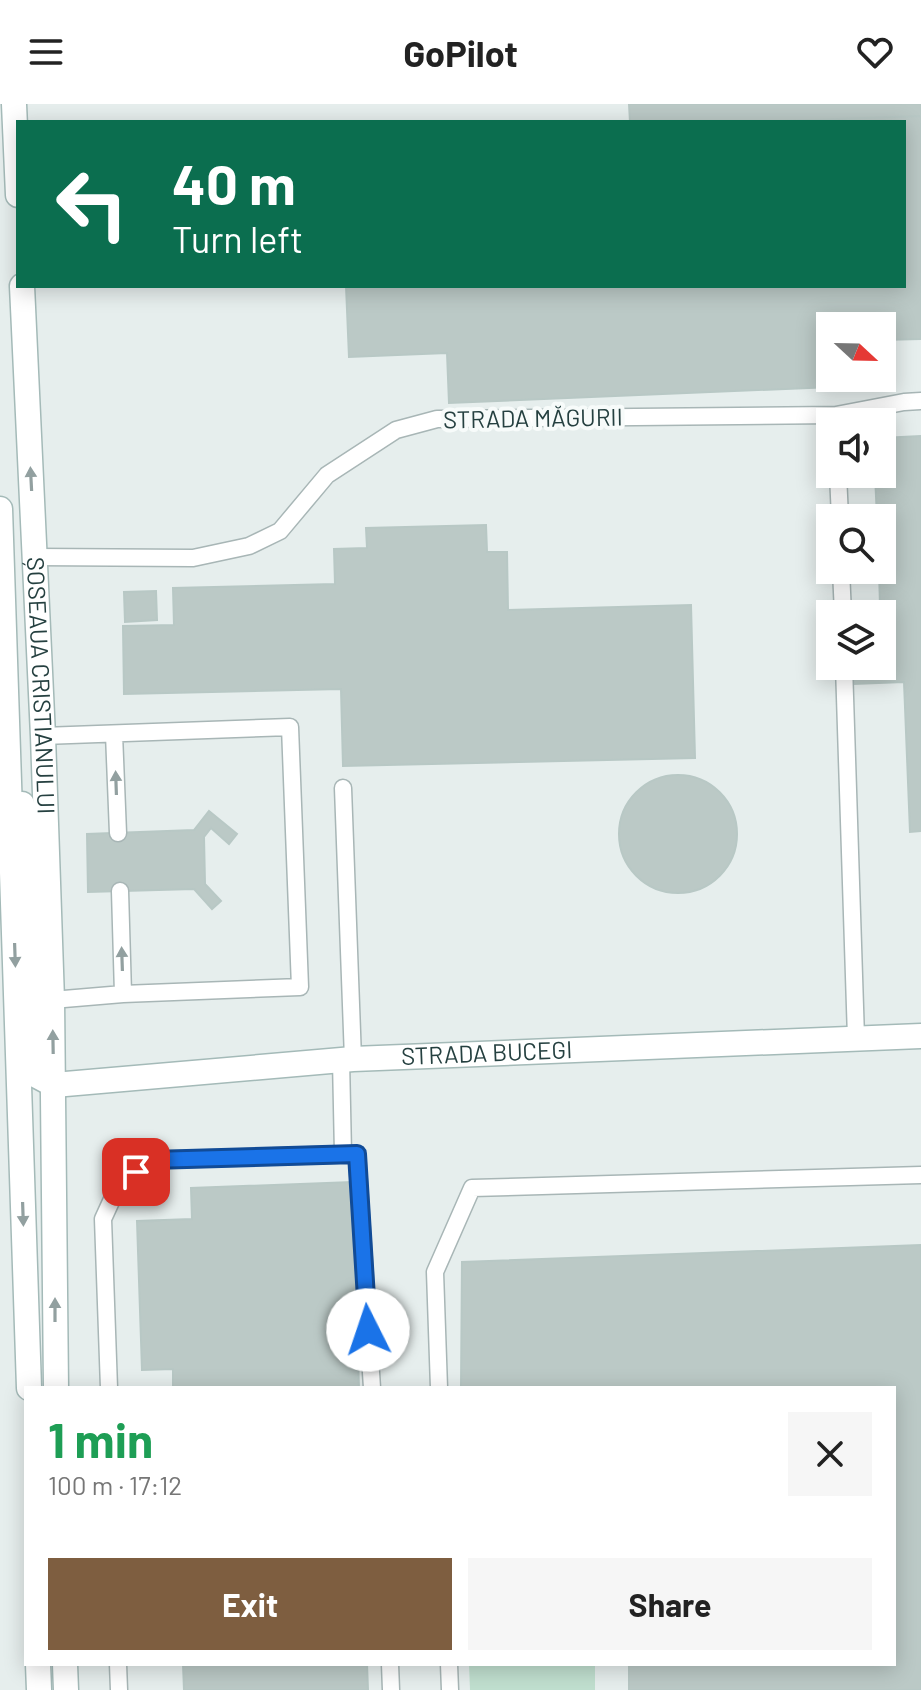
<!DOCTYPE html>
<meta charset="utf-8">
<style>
:root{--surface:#fff;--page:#f6f6f6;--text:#222;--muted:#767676;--accent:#7e5e40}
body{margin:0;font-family:Barlow,sans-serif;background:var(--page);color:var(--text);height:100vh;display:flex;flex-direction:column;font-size:30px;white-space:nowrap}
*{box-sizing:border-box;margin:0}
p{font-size:26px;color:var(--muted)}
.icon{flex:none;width:44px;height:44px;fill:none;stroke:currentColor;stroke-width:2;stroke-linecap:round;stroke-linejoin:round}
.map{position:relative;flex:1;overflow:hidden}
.details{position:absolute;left:24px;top:1282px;width:872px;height:280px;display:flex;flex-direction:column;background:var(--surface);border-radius:0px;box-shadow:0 4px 20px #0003}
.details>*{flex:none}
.banner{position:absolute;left:16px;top:16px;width:890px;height:168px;border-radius:0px;box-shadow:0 4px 20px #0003;background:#0b6e4f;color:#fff;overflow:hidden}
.needle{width:52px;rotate:112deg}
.controls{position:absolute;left:816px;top:208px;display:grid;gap:16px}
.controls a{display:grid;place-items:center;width:80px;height:80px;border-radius:0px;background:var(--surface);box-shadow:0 4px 20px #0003;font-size:40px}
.pin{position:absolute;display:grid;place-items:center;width:68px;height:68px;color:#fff;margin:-34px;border-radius:16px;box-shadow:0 4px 12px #0006}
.me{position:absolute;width:88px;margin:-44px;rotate:356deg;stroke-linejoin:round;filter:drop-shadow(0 0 6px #0008)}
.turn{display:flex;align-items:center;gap:28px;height:168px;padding:0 24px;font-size:36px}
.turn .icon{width:104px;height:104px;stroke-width:2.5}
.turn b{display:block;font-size:56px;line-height:68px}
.round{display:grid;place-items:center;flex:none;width:84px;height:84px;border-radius:0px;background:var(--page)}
.summary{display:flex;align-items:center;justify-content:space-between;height:136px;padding:0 24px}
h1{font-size:48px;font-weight:700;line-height:60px;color:#1e9e55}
.cta{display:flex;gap:16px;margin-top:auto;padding:16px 24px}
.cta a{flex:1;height:92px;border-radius:0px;background:var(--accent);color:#fff;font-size:32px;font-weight:700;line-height:92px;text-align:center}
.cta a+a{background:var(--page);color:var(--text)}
header{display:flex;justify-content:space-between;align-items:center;height:104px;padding:0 24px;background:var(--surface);font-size:36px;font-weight:700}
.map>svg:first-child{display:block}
.green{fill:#c0dfcf}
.building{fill:#bbc9c6;stroke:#b8c8c5;stroke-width:2}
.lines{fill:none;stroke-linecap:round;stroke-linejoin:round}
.lane-casing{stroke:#a8b6b6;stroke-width:19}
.secondary-casing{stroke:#a4bab8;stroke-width:27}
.lane{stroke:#fff;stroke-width:16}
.secondary{stroke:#fff;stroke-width:24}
.oneway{fill:#92a0a0}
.route-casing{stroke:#114b97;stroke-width:20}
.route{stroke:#1a73e8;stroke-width:14}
.labels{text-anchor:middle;stroke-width:8;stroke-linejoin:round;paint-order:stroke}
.street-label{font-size:24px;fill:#254040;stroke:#f7fbfa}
</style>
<header><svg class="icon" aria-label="menu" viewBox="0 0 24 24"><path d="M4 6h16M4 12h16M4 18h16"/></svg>GoPilot<svg class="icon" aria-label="heart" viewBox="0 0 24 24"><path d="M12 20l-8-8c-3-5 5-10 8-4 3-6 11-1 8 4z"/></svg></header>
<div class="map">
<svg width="921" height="1586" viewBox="0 0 921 1586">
<rect width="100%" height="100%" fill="#e6eeed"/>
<path class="green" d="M469,1560h126v26h-125z"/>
<path class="building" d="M629,0h292v12l-165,6h-126z
M921,12v223l-39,1v-14h-52v52h49v7l-430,18 -2,-50 -98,4 -3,-71h558v-164h-148z
M921,332v395l-11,1 -6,-150 -50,2 -1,-18h29v-52h-31v-7l29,-1 -1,-36h3v-52h-5l-2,-44h7v-36z
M486,421l1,27h20l1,58 183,-5 4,153 -352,8 -2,-77 -217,5 -1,-68 51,-1 -1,-37 162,-4 -1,-35 33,-1 -1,-20z
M156,487l1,29 -32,2 -1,-30z
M619 730a59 59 0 1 1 118 0a59 59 0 1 1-118 0Z
M209,707l28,23 -8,10 -18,-16 -7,9 1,47 16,17 -9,8 -18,-20 -106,3 -1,-58 107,-4z
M352,1078l7,206h-186v-19l-31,1 -5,-149 55,-2 -1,-31z
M921,1141v445h-292v-26h265v-276h-433l1,-126z
M183,1560h184l1,26h-184z"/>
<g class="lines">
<g class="lane-casing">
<path id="lane" d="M838,370l2,44
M35,453l158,1 56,-12 31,-15 47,-56 69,-45 41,-11 399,-4 68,-13 17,-1
M841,466l2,44
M844,562l12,372
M114,630l4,99
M43,632l247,-9 10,260 -177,7
M343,684l10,271
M52,896l71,-6 -3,-103
M341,956l2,94
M109,1284l-6,-169 16,-35 33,-24 205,-6 15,234
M439,1284l-4,-116 37,-84 449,-13
M118,1560l1,26
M390,1560l1,26
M449,1560l1,26"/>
</g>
<g class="secondary-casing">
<g id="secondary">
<path d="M14,0l4,91"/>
<path id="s1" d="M22,182l21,450 9,264 4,388"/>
<path d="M0,405l29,879"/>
<path d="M22,700l9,47 4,224 19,10"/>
<path id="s2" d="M54,981l299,-26 568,-23"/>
<path d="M38,1560l1,26"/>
<path d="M65,1560l1,26"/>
</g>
</g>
<use href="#lane" class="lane"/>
<use href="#secondary" class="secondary"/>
</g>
<defs><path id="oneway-solid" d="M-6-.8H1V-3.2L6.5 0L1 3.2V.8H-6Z" transform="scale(2)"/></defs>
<g class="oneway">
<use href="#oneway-solid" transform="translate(31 375) rotate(-93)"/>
<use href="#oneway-solid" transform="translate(116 679) rotate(-92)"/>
<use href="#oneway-solid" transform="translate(15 851) rotate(88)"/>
<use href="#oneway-solid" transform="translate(122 855) rotate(-92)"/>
<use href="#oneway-solid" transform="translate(53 938) rotate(-91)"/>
<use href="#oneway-solid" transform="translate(23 1110) rotate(88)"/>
<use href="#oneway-solid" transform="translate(55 1206) rotate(-90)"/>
</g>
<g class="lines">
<g class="route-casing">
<path id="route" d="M136,1068l16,-12 205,-6 11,176"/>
</g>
<use href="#route" class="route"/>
</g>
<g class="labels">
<g class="street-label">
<text transform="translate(533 315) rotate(-1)" y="8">STRADA MĂGURII</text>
<text dy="8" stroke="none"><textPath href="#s1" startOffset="400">ȘOSEAUA CRISTIANULUI</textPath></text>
<text dy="8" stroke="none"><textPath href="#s2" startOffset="434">STRADA BUCEGI</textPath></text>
</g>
</g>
</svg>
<div class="controls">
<a><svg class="needle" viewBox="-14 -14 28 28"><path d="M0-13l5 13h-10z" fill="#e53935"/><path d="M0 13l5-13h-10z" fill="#767676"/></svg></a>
<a><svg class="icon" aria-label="sound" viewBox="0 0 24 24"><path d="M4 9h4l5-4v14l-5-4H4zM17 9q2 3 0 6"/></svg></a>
<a><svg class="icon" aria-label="search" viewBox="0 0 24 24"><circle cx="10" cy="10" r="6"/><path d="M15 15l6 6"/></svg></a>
<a><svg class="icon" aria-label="layers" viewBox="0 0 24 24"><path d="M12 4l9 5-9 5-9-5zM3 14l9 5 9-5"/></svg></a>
</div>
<div class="pin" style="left:136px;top:1068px;background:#d93025"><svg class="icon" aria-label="arrive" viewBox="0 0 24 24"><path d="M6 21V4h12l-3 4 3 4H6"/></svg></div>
<svg class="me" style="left:368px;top:1226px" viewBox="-20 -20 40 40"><circle r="19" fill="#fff"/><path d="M0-13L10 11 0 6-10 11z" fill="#1a73e8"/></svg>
<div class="banner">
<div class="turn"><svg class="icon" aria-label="left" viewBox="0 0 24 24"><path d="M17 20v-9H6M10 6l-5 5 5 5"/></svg><div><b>40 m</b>Turn left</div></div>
</div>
<section class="details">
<div class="summary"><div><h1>1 min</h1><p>100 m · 17:12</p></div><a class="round"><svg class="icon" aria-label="close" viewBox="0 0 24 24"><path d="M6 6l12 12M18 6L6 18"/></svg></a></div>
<div class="cta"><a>Exit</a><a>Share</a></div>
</section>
</div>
